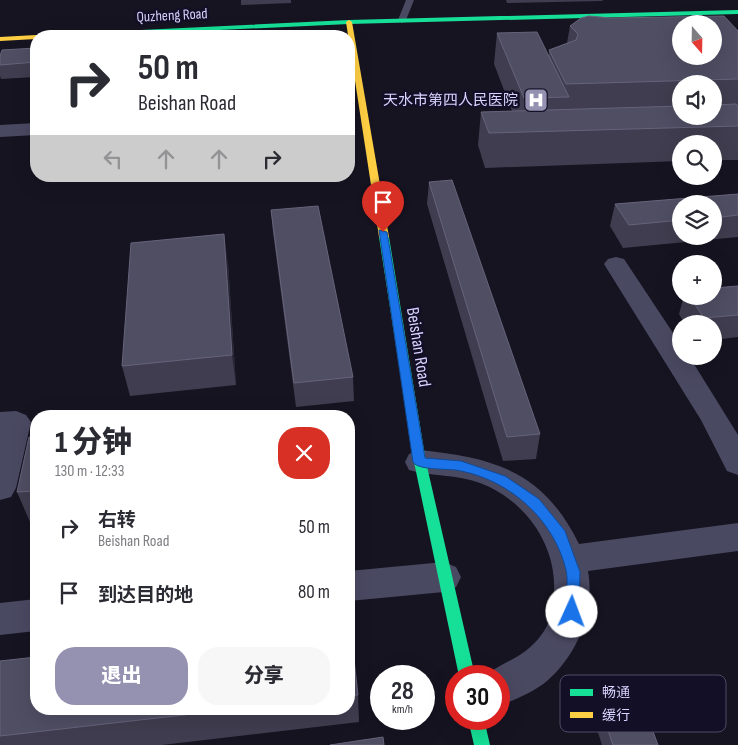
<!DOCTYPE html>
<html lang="zh">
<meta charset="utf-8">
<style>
:root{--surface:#fff;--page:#f7f7f7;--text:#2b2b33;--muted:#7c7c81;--accent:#9591b1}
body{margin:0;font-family:"Sofia Sans Condensed","Noto Sans SC",sans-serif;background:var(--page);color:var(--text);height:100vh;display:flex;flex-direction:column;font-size:19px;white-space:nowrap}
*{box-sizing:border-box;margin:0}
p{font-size:16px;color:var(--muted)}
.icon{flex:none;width:28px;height:28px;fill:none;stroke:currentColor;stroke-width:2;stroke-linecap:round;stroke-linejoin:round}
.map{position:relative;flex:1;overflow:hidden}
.drawer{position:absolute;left:30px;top:410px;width:325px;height:305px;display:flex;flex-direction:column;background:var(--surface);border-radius:20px;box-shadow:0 5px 20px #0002}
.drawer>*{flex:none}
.guide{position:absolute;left:30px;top:30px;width:325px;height:152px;border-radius:20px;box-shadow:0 5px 20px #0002;background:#fff;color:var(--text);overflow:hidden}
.needle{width:32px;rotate:160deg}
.buttons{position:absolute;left:672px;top:15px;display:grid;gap:10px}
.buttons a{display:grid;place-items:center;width:50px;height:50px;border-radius:50%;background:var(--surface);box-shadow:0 5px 20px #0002;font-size:25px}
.speed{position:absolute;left:370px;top:665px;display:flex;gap:10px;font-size:25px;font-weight:700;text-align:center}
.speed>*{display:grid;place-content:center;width:65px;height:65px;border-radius:50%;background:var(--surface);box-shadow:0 5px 20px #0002;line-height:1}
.speed small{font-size:12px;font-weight:400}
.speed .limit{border:8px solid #d22;background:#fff;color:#111}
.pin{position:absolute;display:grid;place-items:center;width:42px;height:42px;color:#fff;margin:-51px -21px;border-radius:50% 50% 50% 0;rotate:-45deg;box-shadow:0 0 5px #0007}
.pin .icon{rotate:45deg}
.me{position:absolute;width:55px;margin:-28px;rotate:2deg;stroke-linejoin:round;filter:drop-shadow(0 0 4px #0008)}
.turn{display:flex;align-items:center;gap:18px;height:105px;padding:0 25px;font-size:22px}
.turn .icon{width:65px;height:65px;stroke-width:2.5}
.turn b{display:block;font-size:35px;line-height:42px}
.lanes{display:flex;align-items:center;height:48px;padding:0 25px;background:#0003;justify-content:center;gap:25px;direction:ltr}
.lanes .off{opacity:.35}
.round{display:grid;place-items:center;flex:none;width:52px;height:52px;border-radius:20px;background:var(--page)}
.head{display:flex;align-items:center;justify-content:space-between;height:85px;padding:0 25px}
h1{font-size:30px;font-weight:800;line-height:38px}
.cta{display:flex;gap:10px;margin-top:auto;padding:10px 25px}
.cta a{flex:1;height:58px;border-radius:20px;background:var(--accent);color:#fff;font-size:20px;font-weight:800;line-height:58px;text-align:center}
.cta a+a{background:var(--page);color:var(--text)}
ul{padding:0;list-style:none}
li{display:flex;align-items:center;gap:15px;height:65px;padding:0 25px}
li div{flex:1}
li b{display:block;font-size:19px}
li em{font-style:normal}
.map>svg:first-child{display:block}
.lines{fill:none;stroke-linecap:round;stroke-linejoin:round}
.lane{fill:#4a4962;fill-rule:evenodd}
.street{fill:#4a4962;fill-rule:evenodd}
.fast{fill:#16e098;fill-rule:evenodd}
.slow{fill:#ffcf43;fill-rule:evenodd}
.wall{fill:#403d50;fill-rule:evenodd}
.shaded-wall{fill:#282635}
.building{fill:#504e63;stroke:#66637b;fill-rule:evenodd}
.route{fill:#1a73e8;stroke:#114b97}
.labels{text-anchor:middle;stroke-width:5;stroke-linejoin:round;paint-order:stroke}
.far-street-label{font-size:15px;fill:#d9d4ff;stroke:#130f26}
.far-poi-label{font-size:15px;fill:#d9d4ff;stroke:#130f26;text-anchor:end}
.street-label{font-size:18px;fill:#d9d4ff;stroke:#130f26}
.key{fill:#130f26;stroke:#4e4a67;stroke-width:1}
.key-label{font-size:14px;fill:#d9d4ff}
</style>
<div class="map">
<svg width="738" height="745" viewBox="0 0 738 745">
<rect width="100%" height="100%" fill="#161421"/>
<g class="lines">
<path class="lane" d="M406,0h8l-8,20 -4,3 -4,-3z"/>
<path class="street" d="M36,123v12l-36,2v-12z
M616,257l8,2 57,86v11h8l49,79v40l-11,-4 -26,-51 -97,-156 4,-5z
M16,411l10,4 5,7 -15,66 -5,9 -11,3v-88z
M420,450c75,8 123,21 159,94l159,-21v28l-150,20c7,40 -10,83 -41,110 -13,11 -33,19 -48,25v-30h-14c20,-16 40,-18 57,-42 7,-9 10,-21 11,-32 8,-51 -25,-101 -73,-119 -23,-9 -48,-6 -71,-13l-4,-8 4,-8z
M444,562l12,5 5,10 -5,10 -12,5 -95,9v-30z
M36,599v32l-36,4v-32z"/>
<path class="fast" d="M738,10v4l-389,10 -256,12h-39l3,-2 292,-14z
M384,234l5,3 37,225 49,214h-16l-45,-214 -35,-225z
M468,719h16l6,26h-16z"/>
<path class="slow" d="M349,20l3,2 37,215 -5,3 -5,-3 -33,-215z
M36,36v3l-36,2v-4l36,-2 3,1z"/>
</g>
<path class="wall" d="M241,0h50v3l-50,2z
M506,0h97l-1,1 -95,2z
M570,26l168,5v129h-24v-16h-33v17l-196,7 -7,-23 3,-33 31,-1 -18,-47 3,-31 52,22v-5l18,-7zM681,84h33v32h-33z
M36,48v29l-35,2 -1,-3v-20z
M429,182l111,252 -4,25 -33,2 -76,-257z
M738,194v43l-115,11 -13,-22 5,-22zM681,204h33v32h-33z
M271,210l82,167 1,24 -58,6 -23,-175z
M228,263l8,122 -106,11 -8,-30z
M738,286v51l-24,3v-16h-29l-6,-10 5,-18h30z
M36,437v85h-6l-13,-30z
M349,623l9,72 1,27 -197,23h-162v-84l36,48h313z
M598,701l60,44h-56l-9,-28z"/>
<path class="shaded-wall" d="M224,234l4,29 8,122 -4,-30z"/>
<path class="building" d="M589,16l22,2 113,-2 14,15v48l-172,5 -17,-34 27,-10 2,-6 -8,-8 11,-8zM681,24h33v32h-33z
M226,32l12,4h-87z
M537,32l32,65 -45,1 -27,-65z
M36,48v14l-36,3v-9l2,-6z
M736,104l2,3v19l-249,7 -8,-21 200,-6v10h33v-11z
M452,180l88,254 -33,3 -78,-255z
M738,194v21l-24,3v-14h-33v16l-52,5 -14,-21z
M318,206l35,171 -59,6 -23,-173z
M224,234l8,121 -110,11 9,-123z
M738,286v29l-34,3 -15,-22h25v-8z
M330,411v5h-59z
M29,437h7v54l-19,1z
M349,623h1l8,72 -9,1z
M36,657v52h200l-236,27v-75z
M640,696l18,49h-45l-15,-44z
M383,737l1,8h-54z"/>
<path class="route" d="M379,230l8,2 38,226 36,3 44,15 34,23 26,32 15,41 -1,40 -2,5 -5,2 -6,-2 -2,-5c1,-13 5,-29 2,-42 -12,-50 -55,-89 -105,-99 -11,-3 -43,0 -48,-9z"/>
<defs>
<g id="hospital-square" transform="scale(1.25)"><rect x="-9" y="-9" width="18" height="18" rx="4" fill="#9591b1" stroke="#130f26"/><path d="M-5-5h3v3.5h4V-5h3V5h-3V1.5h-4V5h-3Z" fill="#fff"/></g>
</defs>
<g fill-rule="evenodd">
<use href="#hospital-square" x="536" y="100"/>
</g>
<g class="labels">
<g class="far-street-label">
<text transform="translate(172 15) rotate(-3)" y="5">Quzheng Road</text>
</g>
<g class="far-poi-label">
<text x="518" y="105">天水市第四人民医院</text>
</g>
<g class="street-label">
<text transform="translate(419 347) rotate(81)" y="6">Beishan Road</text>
</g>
</g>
<rect x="560" y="675" width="166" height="57" rx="8" class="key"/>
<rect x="570" y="689" width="23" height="7" fill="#16e098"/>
<rect x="570" y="712" width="23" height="6" fill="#ffcf43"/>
<g class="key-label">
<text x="602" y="697">畅通</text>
<text x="602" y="720">缓行</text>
</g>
</svg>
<div class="buttons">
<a><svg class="needle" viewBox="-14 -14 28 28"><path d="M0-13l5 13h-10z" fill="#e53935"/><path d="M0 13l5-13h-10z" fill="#7c7c81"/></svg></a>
<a><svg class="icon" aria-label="sound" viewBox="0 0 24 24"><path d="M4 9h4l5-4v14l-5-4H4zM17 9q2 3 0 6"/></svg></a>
<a><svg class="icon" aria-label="search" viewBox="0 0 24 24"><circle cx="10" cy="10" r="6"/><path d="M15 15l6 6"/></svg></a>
<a><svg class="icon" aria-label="layers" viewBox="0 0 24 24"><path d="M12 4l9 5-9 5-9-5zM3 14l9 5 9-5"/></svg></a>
<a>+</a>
<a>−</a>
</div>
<div class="speed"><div>28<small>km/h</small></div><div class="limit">30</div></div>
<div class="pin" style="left:383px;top:232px;background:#d93025"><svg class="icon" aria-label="arrive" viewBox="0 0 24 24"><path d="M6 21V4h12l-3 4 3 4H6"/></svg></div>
<svg class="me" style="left:572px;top:612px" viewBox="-20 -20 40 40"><circle r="19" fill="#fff"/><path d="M0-13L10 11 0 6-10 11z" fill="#1a73e8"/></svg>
<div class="guide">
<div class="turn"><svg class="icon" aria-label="right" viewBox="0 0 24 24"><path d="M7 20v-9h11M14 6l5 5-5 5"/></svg><div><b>50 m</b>Beishan Road</div></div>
<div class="lanes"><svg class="icon off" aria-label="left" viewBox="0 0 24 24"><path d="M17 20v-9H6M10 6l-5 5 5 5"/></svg><svg class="icon off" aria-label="ahead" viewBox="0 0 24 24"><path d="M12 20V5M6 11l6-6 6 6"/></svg><svg class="icon off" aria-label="ahead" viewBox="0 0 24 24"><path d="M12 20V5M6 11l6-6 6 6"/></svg><svg class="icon" aria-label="right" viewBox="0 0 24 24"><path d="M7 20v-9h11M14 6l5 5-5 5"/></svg></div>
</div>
<section class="drawer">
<div class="head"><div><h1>1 分钟</h1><p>130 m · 12:33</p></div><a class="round" style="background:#d93025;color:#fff"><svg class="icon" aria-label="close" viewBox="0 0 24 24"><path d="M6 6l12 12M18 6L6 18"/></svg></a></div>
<ul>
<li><svg class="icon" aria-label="right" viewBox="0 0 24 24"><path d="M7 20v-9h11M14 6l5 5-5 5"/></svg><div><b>右转</b><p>Beishan Road</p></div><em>50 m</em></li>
<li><svg class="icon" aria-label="arrive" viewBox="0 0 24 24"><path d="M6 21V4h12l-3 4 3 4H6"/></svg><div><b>到达目的地</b></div><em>80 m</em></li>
</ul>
<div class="cta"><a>退出</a><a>分享</a></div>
</section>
</div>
